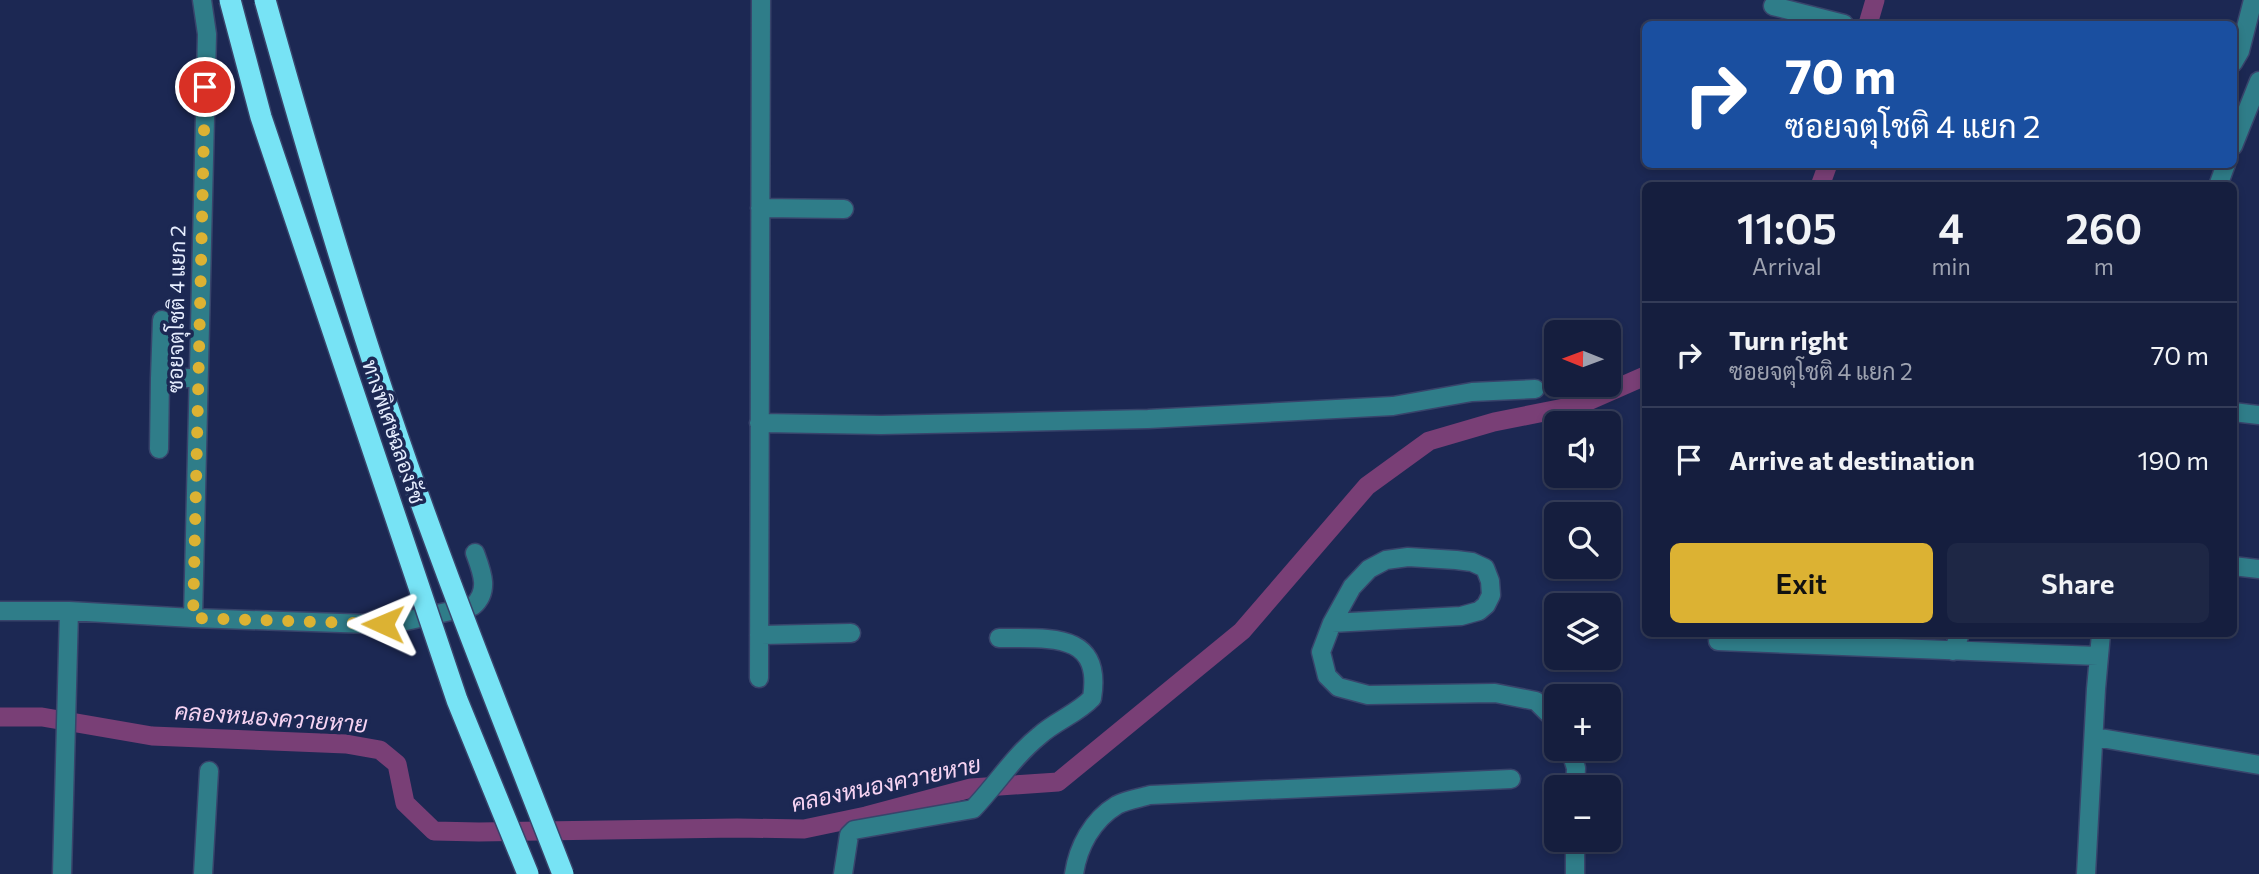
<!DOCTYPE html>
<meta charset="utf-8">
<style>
:root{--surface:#151e3e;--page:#1e2745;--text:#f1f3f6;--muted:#9da2b0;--line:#343c58;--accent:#dcb233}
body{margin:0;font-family:Commissioner,Sarabun,sans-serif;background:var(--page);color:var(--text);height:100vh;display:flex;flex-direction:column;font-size:26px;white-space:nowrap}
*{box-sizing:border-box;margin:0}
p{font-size:23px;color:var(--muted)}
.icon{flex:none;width:38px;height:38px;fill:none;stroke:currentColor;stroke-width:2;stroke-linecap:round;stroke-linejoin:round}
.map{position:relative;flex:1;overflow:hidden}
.details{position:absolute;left:1642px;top:182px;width:595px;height:455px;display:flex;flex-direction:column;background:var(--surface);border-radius:10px;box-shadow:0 4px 10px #0003,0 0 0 2px var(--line)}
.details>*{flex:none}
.banner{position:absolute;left:1642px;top:21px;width:595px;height:147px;border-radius:10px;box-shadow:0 4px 10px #0003,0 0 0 2px var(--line);background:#1a4fa0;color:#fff;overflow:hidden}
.needle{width:46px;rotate:271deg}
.fabs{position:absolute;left:1544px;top:320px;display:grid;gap:14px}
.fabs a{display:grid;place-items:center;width:77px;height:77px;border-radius:10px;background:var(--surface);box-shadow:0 4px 10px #0003,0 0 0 2px var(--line);font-size:35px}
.pin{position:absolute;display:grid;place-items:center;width:60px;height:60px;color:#fff;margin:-30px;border:4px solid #fff;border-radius:50%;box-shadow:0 2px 7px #0007}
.me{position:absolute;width:77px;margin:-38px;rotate:271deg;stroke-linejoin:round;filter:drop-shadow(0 0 5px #0008)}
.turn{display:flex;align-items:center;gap:24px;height:147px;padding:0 28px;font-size:32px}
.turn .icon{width:91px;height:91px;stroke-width:2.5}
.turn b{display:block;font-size:49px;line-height:60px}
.eta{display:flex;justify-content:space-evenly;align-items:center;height:119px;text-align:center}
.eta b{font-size:42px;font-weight:600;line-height:49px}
.primary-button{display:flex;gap:14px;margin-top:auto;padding:14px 28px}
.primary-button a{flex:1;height:80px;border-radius:10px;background:var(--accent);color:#111;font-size:28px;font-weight:600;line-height:80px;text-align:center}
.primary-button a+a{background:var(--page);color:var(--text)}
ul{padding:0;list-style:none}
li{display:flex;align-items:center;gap:21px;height:105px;padding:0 28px;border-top:2px solid var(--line)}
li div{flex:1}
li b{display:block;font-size:26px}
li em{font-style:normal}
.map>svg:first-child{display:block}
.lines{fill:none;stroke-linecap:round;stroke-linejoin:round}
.canal{stroke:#793f76;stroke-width:19}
.minor-casing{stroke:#38446b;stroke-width:21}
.minor{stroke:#2f7d89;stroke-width:18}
.highway-bridge-casing{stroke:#38446b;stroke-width:24;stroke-linecap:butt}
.highway-bridge{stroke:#77e3f5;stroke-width:21}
.route{stroke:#dcb233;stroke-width:12;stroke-dasharray:0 21.6}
.labels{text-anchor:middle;stroke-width:7;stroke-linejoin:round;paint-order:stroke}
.street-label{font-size:21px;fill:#e6edfe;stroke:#1c2853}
.water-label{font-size:23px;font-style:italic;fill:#f7d4f3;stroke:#1c2853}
</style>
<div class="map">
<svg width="2259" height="874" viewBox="0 0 2259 874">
<rect width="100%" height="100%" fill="#1c2853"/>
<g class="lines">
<path class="canal" d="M1868,24l7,-24
M1820,186l8,-22
M0,717h42l110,19 194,8 34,6 17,14 8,39 29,28 45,1 258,-4 67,1 62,-13 105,-28 87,-6 184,-151 125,-145 62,-45 65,-19 85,-17 66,-29"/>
<g class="minor-casing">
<path id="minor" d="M1773,6l71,18
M2233,63l7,-12 13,-51
M2233,146l26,-65
M2218,186l8,-22
M760,208l84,1
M160,378l2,-58
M2233,412l26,3
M759,423l122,2 267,-6 245,-13 79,-14 63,-3
M159,449l1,-71h38
M2233,566l26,3
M0,611h69l124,7 176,6 28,-1 76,-17c17,-15 9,-34 2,-53
M193,618l14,-584 -5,-34
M1332,623l129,-7 18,-5 7,-6 5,-10 -1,-14 -5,-13 -13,-6 -16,-2 -48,-3 -22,3 -17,9 -17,18 -20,36 -11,29 6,24 11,11 30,8 127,-2 41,8 20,20
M759,635l92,-2
M1718,641l380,15
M1953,651l7,-17
M759,678l2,-678
M2095,737l164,28
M1570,749l6,19 -1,20
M62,874l7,-263
M203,874l6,-103
M843,874l6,-39 5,-5 119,-21c23,-24 40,-52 66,-73 16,-15 38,-22 53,-38 11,-68 -45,-59 -93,-60
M1074,874c4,-27 18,-54 43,-69 9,-5 23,-7 33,-10l361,-16
M1575,874v-34
M2086,874l10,-185 5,-55"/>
</g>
<use href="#minor" class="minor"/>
<g class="highway-bridge-casing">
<path id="highway-bridge" d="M230,0l31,117 196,583 71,174
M265,0c39,140 80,279 126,417 52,154 113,305 172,457"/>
</g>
<use href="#highway-bridge" class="highway-bridge"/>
</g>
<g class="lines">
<path class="route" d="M205,87l-12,531 190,6"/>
</g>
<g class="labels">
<g class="street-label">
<text transform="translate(177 309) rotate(-89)" y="7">ซอยจตุโชติ 4 แยก 2</text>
<text transform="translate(393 432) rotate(71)" y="7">ทางพิเศษฉลองรัช</text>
</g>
<g class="water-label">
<text transform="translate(271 718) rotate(4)" y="8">คลองหนองควายหาย</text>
<text transform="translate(886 784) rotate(-12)" y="8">คลองหนองควายหาย</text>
</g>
</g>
</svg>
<div class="fabs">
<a><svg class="needle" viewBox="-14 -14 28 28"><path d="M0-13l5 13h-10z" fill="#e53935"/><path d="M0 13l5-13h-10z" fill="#9da2b0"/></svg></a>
<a><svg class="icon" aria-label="sound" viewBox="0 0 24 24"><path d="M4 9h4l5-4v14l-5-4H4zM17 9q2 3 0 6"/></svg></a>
<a><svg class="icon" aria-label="search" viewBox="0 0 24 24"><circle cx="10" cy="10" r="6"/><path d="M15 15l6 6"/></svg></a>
<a><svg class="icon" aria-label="layers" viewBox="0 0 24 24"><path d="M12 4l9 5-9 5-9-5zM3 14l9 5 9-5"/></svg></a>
<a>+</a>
<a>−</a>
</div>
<div class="pin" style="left:205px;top:87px;background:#d93025"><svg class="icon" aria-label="arrive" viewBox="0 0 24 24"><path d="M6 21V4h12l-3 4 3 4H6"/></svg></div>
<svg class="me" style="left:383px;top:624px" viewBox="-20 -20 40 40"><path d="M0-17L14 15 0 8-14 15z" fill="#dcb233" stroke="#fff" stroke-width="4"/></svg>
<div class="banner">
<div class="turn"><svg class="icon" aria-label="right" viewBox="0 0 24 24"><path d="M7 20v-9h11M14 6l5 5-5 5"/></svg><div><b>70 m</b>ซอยจตุโชติ 4 แยก 2</div></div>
</div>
<section class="details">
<div class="eta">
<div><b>11:05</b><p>Arrival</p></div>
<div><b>4</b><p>min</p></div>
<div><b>260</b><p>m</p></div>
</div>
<ul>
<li><svg class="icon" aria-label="right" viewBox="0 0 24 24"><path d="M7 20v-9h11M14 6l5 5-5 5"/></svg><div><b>Turn right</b><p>ซอยจตุโชติ 4 แยก 2</p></div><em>70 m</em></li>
<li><svg class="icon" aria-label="arrive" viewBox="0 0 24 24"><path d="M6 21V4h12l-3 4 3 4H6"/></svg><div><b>Arrive at destination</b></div><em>190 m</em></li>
</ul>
<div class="primary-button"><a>Exit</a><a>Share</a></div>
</section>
</div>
